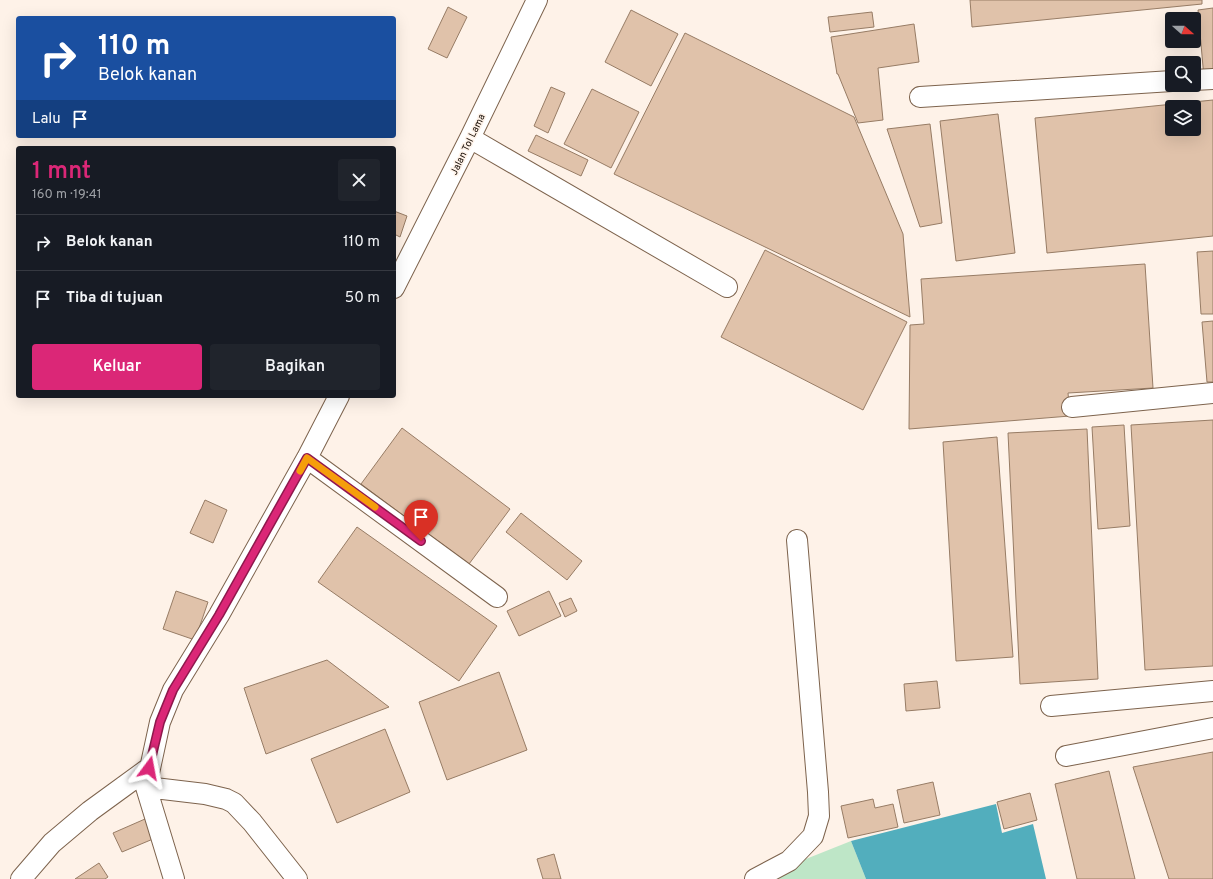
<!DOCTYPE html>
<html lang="id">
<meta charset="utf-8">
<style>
:root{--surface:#171b24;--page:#20242c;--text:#f1f3f6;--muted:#9ea1a6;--line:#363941;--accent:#db2777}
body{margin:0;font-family:Overpass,sans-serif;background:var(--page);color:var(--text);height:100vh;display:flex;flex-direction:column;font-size:15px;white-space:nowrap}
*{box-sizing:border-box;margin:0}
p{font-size:13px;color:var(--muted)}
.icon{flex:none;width:22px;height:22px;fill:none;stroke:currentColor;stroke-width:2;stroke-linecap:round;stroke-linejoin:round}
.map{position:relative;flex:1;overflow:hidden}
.drawer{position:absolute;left:16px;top:146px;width:380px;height:252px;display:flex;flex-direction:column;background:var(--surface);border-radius:4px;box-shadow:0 4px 16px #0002}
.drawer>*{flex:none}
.hud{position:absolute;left:16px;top:16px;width:380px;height:122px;border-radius:4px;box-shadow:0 4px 16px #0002;background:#1a4fa0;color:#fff;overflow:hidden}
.needle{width:26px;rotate:111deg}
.tools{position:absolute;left:1165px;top:12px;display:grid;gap:8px}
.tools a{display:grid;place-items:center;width:36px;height:36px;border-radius:4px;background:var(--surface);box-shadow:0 4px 16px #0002;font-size:20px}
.pin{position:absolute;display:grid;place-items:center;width:34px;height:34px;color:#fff;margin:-41px -17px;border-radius:50% 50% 50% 0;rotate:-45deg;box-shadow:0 0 4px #0007}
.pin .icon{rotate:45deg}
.me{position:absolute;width:44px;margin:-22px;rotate:13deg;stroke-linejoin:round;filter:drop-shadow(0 0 3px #0008)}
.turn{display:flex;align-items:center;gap:14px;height:84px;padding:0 16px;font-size:18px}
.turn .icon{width:52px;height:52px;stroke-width:2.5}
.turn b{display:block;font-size:28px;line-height:34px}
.then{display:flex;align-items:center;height:38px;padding:0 16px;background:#0003;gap:8px;font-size:15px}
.round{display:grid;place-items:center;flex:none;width:42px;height:42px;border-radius:4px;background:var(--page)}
.summary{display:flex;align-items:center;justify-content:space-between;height:68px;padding:0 16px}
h1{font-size:24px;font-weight:600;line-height:30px;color:var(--accent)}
.cta{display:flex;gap:8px;margin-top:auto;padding:8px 16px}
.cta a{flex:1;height:46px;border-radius:4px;background:var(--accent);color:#fff;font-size:16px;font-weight:600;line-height:46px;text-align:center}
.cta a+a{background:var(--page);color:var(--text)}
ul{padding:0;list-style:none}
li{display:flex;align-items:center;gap:12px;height:56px;padding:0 16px;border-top:1px solid var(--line)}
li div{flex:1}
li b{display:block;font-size:15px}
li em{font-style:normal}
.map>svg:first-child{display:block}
.green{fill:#bee6c7}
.water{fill:#52aebd}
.building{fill:#e0c2aa;stroke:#977c65;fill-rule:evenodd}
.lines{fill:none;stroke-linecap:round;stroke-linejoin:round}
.minor-casing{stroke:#7d634d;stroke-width:22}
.minor{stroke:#fff;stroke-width:20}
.route-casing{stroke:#8e194d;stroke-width:10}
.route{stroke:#db2777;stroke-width:7}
.slow{stroke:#f59e0b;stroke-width:7}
.labels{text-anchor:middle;stroke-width:3;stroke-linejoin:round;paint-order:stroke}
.street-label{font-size:10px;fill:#150b04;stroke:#fef2e8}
</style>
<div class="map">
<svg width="1213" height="879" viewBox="0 0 1213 879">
<rect width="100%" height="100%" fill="#fef2e8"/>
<path class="green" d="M851,841l15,38h-110z"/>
<path class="water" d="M996,804l6,29 31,-9 13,55h-180l-15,-38z"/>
<path class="building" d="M970,0h232v4l-230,23z
M448,7l19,10 -20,41 -19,-9z
M1213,8v69l-9,1 -6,-68z
M631,10l47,24 -27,52 -46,-24z
M872,12l2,15 -44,5 -2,-15z
M914,24l5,38 -41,6 5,52 -25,3 -20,-49h-1l-6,-37z
M685,33l169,84 49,117 7,83 -296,-143z
M551,87l14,6 -17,40 -14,-7z
M592,89l47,23 -28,56 -47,-24z
M1213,100v136l-166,17 -12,-135zM1172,107h22v22h-22z
M998,114l17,139 -59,8 -16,-140z
M930,124l12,99 -22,4 -33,-98z
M536,135l52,25 -7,16 -53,-25z
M394,211l13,5 -7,21 -6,-3z
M765,250l142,72 -44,88 -142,-73z
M1213,251v63h-12l-4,-62z
M1145,264l8,124 -85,5 2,23 -161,13 1,-104 14,-1 -3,-45z
M1213,321v61h-6l-5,-60z
M1213,420v246l-68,4 -14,-245z
M1124,425l6,101 -32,3 -6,-102z
M402,428l108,81 -41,55 -108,-80z
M1087,429l11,250 -78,5 -12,-251z
M997,437l16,220 -57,4 -13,-219z
M205,500l22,10 -14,33 -23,-10z
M521,513l61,48 -15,19 -61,-48z
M357,527l140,99 -38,55 -141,-99z
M176,591l32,11 -13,38 -32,-11z
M549,591l12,25 -42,20 -12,-25z
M571,598l6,13 -12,6 -6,-14z
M327,660l62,47 -123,47 -22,-66z
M499,672l28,78 -80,30 -28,-78z
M937,681l3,27 -34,3 -2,-27z
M385,729l25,63 -73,31 -26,-64z
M1213,752v127h-44l-36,-112z
M1109,771l26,108h-58l-22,-95z
M933,782l7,33 -36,8 -7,-33z
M1030,793l7,27 -33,9 -7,-27z
M873,799l2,9 18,-4 5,23 -50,11 -7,-32z
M145,819l8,20 -31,13 -9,-19z
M554,854l7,25h-18l-6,-20z
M99,863l9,14 -3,2h-30z"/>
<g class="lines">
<g class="minor-casing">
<path id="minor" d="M1194,80l19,-1
M920,97l252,-16
M470,138l257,149
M394,288l76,-150 67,-138
M1072,407l141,-14
M307,458l190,139
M1051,706l162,-15
M1066,756l147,-28
M146,787l59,7 21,5 8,4 18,19 45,57
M21,879l31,-36 38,-32 59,-43
M174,879l-28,-92 14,-65 13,-32 46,-75 88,-157 32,-62
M755,879l34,-18 24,-25 6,-20 -1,-24 -21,-252"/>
</g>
<use href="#minor" class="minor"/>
</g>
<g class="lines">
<g class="route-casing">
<path id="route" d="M149,768l11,-46 13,-32 46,-75 88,-157 114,83"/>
</g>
<use href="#route" class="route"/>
<path class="slow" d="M300,471l7,-13 68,49"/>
</g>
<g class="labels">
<g class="street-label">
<text transform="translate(467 144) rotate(-64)" y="4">Jalan Tol Lama</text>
</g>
</g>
</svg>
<div class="tools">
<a><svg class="needle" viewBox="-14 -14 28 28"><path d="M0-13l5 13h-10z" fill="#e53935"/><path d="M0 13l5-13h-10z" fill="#9ea1a6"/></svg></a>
<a><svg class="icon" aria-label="search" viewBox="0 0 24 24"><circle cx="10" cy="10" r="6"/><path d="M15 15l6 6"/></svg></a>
<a><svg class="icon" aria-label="layers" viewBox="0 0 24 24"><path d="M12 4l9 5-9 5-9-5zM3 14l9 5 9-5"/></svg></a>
</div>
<div class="pin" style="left:421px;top:541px;background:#d93025"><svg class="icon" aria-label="arrive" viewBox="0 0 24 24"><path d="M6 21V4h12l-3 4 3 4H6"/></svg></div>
<svg class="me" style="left:149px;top:768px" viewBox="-20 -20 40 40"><path d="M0-17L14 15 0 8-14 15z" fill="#db2777" stroke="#fff" stroke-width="4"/></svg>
<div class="hud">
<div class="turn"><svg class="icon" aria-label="right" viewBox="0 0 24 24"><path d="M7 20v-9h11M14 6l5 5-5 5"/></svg><div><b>110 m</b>Belok kanan</div></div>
<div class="then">Lalu<svg class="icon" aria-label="arrive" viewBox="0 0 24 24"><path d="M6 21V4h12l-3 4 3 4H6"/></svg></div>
</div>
<section class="drawer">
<div class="summary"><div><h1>1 mnt</h1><p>160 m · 19:41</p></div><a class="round"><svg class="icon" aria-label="close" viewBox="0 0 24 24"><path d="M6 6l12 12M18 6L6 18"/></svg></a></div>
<ul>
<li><svg class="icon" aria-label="right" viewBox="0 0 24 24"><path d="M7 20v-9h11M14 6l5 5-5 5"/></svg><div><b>Belok kanan</b></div><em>110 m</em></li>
<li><svg class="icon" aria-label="arrive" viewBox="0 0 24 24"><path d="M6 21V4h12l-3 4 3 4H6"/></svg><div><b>Tiba di tujuan</b></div><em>50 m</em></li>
</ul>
<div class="cta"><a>Keluar</a><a>Bagikan</a></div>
</section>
</div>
